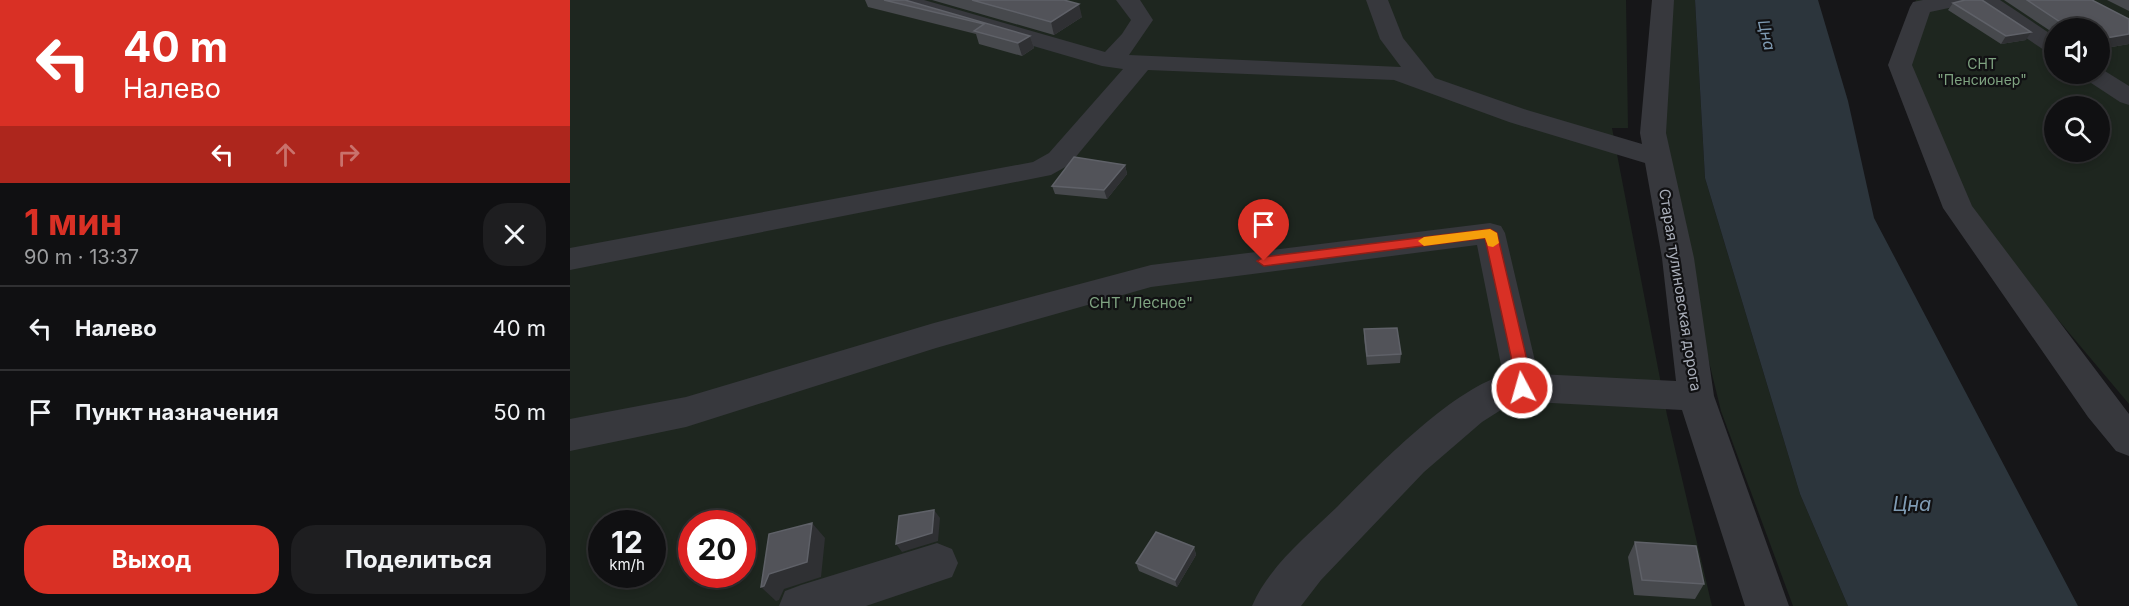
<!DOCTYPE html>
<html lang="ru">
<meta charset="utf-8">
<style>
:root{--surface:#101012;--page:#1e1e20;--text:#f1f3f6;--muted:#9c9d9f;--line:#303032;--accent:#d93025}
body{margin:0;font-family:Inter,sans-serif;background:var(--page);color:var(--text);height:100vh;display:flex;flex-direction:column;font-size:22px;white-space:nowrap}
*{box-sizing:border-box;margin:0}
p{font-size:20px;color:var(--muted)}
.icon{flex:none;width:33px;height:33px;fill:none;stroke:currentColor;stroke-width:2;stroke-linecap:round;stroke-linejoin:round}
.map{position:relative;flex:1;overflow:hidden}
.drawer{display:flex;flex-direction:column;background:var(--surface);width:570px}
.drawer>*{flex:none}
.hud{background:#d93025;color:#fff;overflow:hidden}
.controls{position:absolute;left:1474px;top:18px;display:grid;gap:12px}
.controls a{display:grid;place-items:center;width:66px;height:66px;border-radius:50%;background:var(--surface);box-shadow:0 3px 9px #0003,0 0 0 2px var(--line);font-size:30px}
.speed{position:absolute;left:18px;top:510px;display:flex;gap:12px;font-size:30px;font-weight:700;text-align:center}
.speed>*{display:grid;place-content:center;width:78px;height:78px;border-radius:50%;background:var(--surface);box-shadow:0 3px 9px #0003,0 0 0 2px var(--line);line-height:1}
.speed small{font-size:15px;font-weight:400}
.speed .limit{border:9px solid #d22;background:#fff;color:#111}
.pin{position:absolute;display:grid;place-items:center;width:51px;height:51px;color:#fff;margin:-62px -26px;border-radius:50% 50% 50% 0;rotate:-45deg;box-shadow:0 0 6px #0007}
.pin .icon{rotate:45deg}
.me{position:absolute;width:66px;margin:-33px;rotate:354deg;stroke-linejoin:round;filter:drop-shadow(0 0 4px #0008)}
.turn{display:flex;align-items:center;gap:21px;height:126px;padding:0 24px;font-size:27px}
.turn .icon{width:78px;height:78px;stroke-width:2.5}
.turn b{display:block;font-size:42px;line-height:51px}
.lanes{display:flex;align-items:center;height:57px;padding:0 24px;background:#0003;justify-content:center;gap:30px;direction:ltr}
.lanes .off{opacity:.35}
.round{display:grid;place-items:center;flex:none;width:63px;height:63px;border-radius:24px;background:var(--page)}
.headline{display:flex;align-items:center;justify-content:space-between;height:102px;padding:0 24px}
h1{font-size:36px;font-weight:700;line-height:45px;color:var(--accent)}
.button{display:flex;gap:12px;margin-top:auto;padding:12px 24px}
.button a{flex:1;height:69px;border-radius:24px;background:var(--accent);color:#fff;font-size:24px;font-weight:700;line-height:69px;text-align:center}
.button a+a{background:var(--page);color:var(--text)}
ul{padding:0;list-style:none}
li{display:flex;align-items:center;gap:18px;height:84px;padding:0 24px;border-top:2px solid var(--line)}
li div{flex:1}
li b{display:block;font-size:22px}
li em{font-style:normal}
main{display:flex;flex:1;min-height:0}
.map>svg:first-child{display:block}
.green{fill:#1e261f;fill-rule:evenodd}
.water{fill:#2c353c}
.lines{fill:none;stroke-linecap:round;stroke-linejoin:round}
.minor{fill:#37383d;fill-rule:evenodd}
.wall{fill:#47494d}
.shaded-wall{fill:#2f3033}
.building{fill:#525359;stroke:#5f6168;stroke-width:1.5}
.route{fill:#d93025;stroke:#8d1f18;stroke-width:1.5}
.slow{fill:#f59e0b}
.labels{text-anchor:middle;stroke-width:4.5;stroke-linejoin:round;paint-order:stroke}
.far-park-label{font-size:14px;fill:#7fa381;stroke:#111113}
.street-label{font-size:15px;fill:#a8adb8;stroke:#111113}
.park-label{font-size:15px;fill:#7fa381;stroke:#111113}
.water-label{font-size:16px;font-style:italic;fill:#7f9bb3;stroke:#111113}
.near-water-label{font-size:20px;font-style:italic;fill:#7f9bb3;stroke:#111113}
</style>
<main>
<section class="drawer">
<div class="hud">
<div class="turn"><svg class="icon" aria-label="left" viewBox="0 0 24 24"><path d="M17 20v-9H6M10 6l-5 5 5 5"/></svg><div><b>40 m</b>Налево</div></div>
<div class="lanes"><svg class="icon" aria-label="left" viewBox="0 0 24 24"><path d="M17 20v-9H6M10 6l-5 5 5 5"/></svg><svg class="icon off" aria-label="ahead" viewBox="0 0 24 24"><path d="M12 20V5M6 11l6-6 6 6"/></svg><svg class="icon off" aria-label="right" viewBox="0 0 24 24"><path d="M7 20v-9h11M14 6l5 5-5 5"/></svg></div>
</div>
<div class="headline"><div><h1>1 мин</h1><p>90 m · 13:37</p></div><a class="round"><svg class="icon" aria-label="close" viewBox="0 0 24 24"><path d="M6 6l12 12M18 6L6 18"/></svg></a></div>
<ul>
<li><svg class="icon" aria-label="left" viewBox="0 0 24 24"><path d="M17 20v-9H6M10 6l-5 5 5 5"/></svg><div><b>Налево</b></div><em>40 m</em></li>
<li><svg class="icon" aria-label="arrive" viewBox="0 0 24 24"><path d="M6 21V4h12l-3 4 3 4H6"/></svg><div><b>Пункт назначения</b></div><em>50 m</em></li>
</ul>
<div class="button"><a>Выход</a><a>Поделиться</a></div>
</section>
<div class="map">
<svg width="1559" height="606" viewBox="0 0 1559 606">
<rect width="100%" height="100%" fill="#161618"/>
<path class="green" d="M0,0h1056l2,128h-16l55,287 45,191h-1142zM32,524h50v50h-50zM122,524h50v50h-50z
M1087,0h38l10,178 95,316 48,112h-55l-72,-195 -56,-230z
M1346,0h213v404l-181,-215 -37,-107 -1,-68zM1485,28h45v46h-45zM1485,106h45v46h-45z"/>
<path class="water" d="M1125,0h123l30,101 26,117 204,388h-230l-48,-112 -95,-316z"/>
<g class="lines">
<path class="minor" d="M319,0h35l181,52 17,-18 9,-14 -15,-20h24l13,20 -24,35 272,12 -21,-28 -14,-39h22l15,38 32,40 92,32 115,34 -2,-11 12,-133h22l-8,133 28,125 20,138 75,210h-44l-63,-196 -167,-9 -33,21 -58,50 -103,108 -20,26h-49c17,-40 56,-71 86,-100 41,-41 110,-113 165,-131l-26,-130 -326,42 -215,61 -250,79 -116,24v-32l116,-22 248,-74 217,-58 339,-42 11,3 4,7 33,141 138,7 -14,-123 -17,-95 -136,-41 -115,-42 -246,-10 -79,95 -18,10 -481,95v-22l463,-86 16,-9 74,-84 -21,-3 -210,-61z
M1353,0h43l-3,5 -33,7 -18,53 60,141 157,208v42l-13,-5 -28,-34 -145,-209 -55,-143 22,-58 3,-5z
M1404,0h26l55,37v17l-8,-2 -70,-47z
M1530,68l29,18v19l-9,-3 -35,-23 -3,-5h18z
M367,543l15,6 6,14 -6,14 -86,29h-87l6,-15 16,-6z"/>
</g>
<path class="wall" d="M295,0h40l125,36 4,12 -12,8 -43,-12 -3,-10 -108,-27z
M362,0h132l18,17 -28,18z
M1434,0h88l37,44 -29,5v-21h-45v6z
M1537,0h22v11z
M1383,3l73,37 -25,4 -53,-34z
M555,165l2,9 -20,25 -52,-5 -3,-8z
M794,329l37,25 -1,9 -33,2 -3,-27z
M1065,542l69,42 -9,15 -61,-4 -6,-38z
M624,547l2,8 -19,32 -38,-16 -3,-8z"/>
<path class="shaded-wall" d="M509,4l3,13 -28,18 -3,-13z
M1461,32l-5,8 -25,4 5,-8z
M1559,34v10l-29,5v-10z
M460,36l4,12 -12,8 -4,-13z
M555,165l2,9 -20,25 -3,-9z
M364,510l6,8 -2,23 -36,11 -6,-8z
M242,523l13,15 -4,39 -37,12 -5,11 -3,1 -15,-14 8,-13z
M624,547l2,8 -19,32 -2,-7z"/>
<path class="building" d="M314,0h21l125,36 -12,7 -44,-12 10,-7z
M402,0h92l15,4 -28,18z
M1395,0h17l49,32 -25,4 -53,-33z
M1457,0h65l37,19v15l-29,5v-11h-36l-1,-4z
M504,157l51,8 -21,25 -52,-4z
M827,328l4,26 -34,2 -3,-27z
M364,510l-2,23 -36,11 3,-28z
M242,523l-5,39 -38,12 -5,12 -3,1 8,-53z
M586,532l38,15 -19,33 -39,-17z
M1065,542l61,4 8,38 -62,-4z"/>
<path class="route" d="M920,229l7,4 29,123 3,32 -2,4h-11l-2,-4 -3,-32 -26,-118 -221,28 -7,-5 7,-4z"/>
<path class="slow" d="M920,229l7,4 2,10 -6,4 -5,-1 -3,-8 -61,8 -6,-5 6,-4z"/>
<g class="labels">
<g class="far-park-label">
<text x="1412" y="69">СНТ<tspan x="1412" dy="16">"Пенсионер"</tspan></text>
</g>
<g class="street-label">
<text transform="translate(1110 290) rotate(81)" y="5">Старая тулиновская дорога</text>
</g>
<g class="park-label">
<text x="571" y="308">СНТ "Лесное"</text>
</g>
<g class="water-label">
<text transform="translate(1197 35) rotate(77)" y="6">Цна</text>
</g>
<g class="near-water-label">
<text x="1342" y="511">Цна</text>
</g>
</g>
</svg>
<div class="controls">
<a><svg class="icon" aria-label="sound" viewBox="0 0 24 24"><path d="M4 9h4l5-4v14l-5-4H4zM17 9q2 3 0 6"/></svg></a>
<a><svg class="icon" aria-label="search" viewBox="0 0 24 24"><circle cx="10" cy="10" r="6"/><path d="M15 15l6 6"/></svg></a>
</div>
<div class="speed"><div>12<small>km/h</small></div><div class="limit">20</div></div>
<div class="pin" style="left:694px;top:261px;background:#d93025"><svg class="icon" aria-label="arrive" viewBox="0 0 24 24"><path d="M6 21V4h12l-3 4 3 4H6"/></svg></div>
<svg class="me" style="left:952px;top:388px" viewBox="-20 -20 40 40"><circle r="17" fill="#d93025" stroke="#fff" stroke-width="3"/><path d="M0-11L8 9 0 5-8 9z" fill="#fff"/></svg>
</div>
</main>
